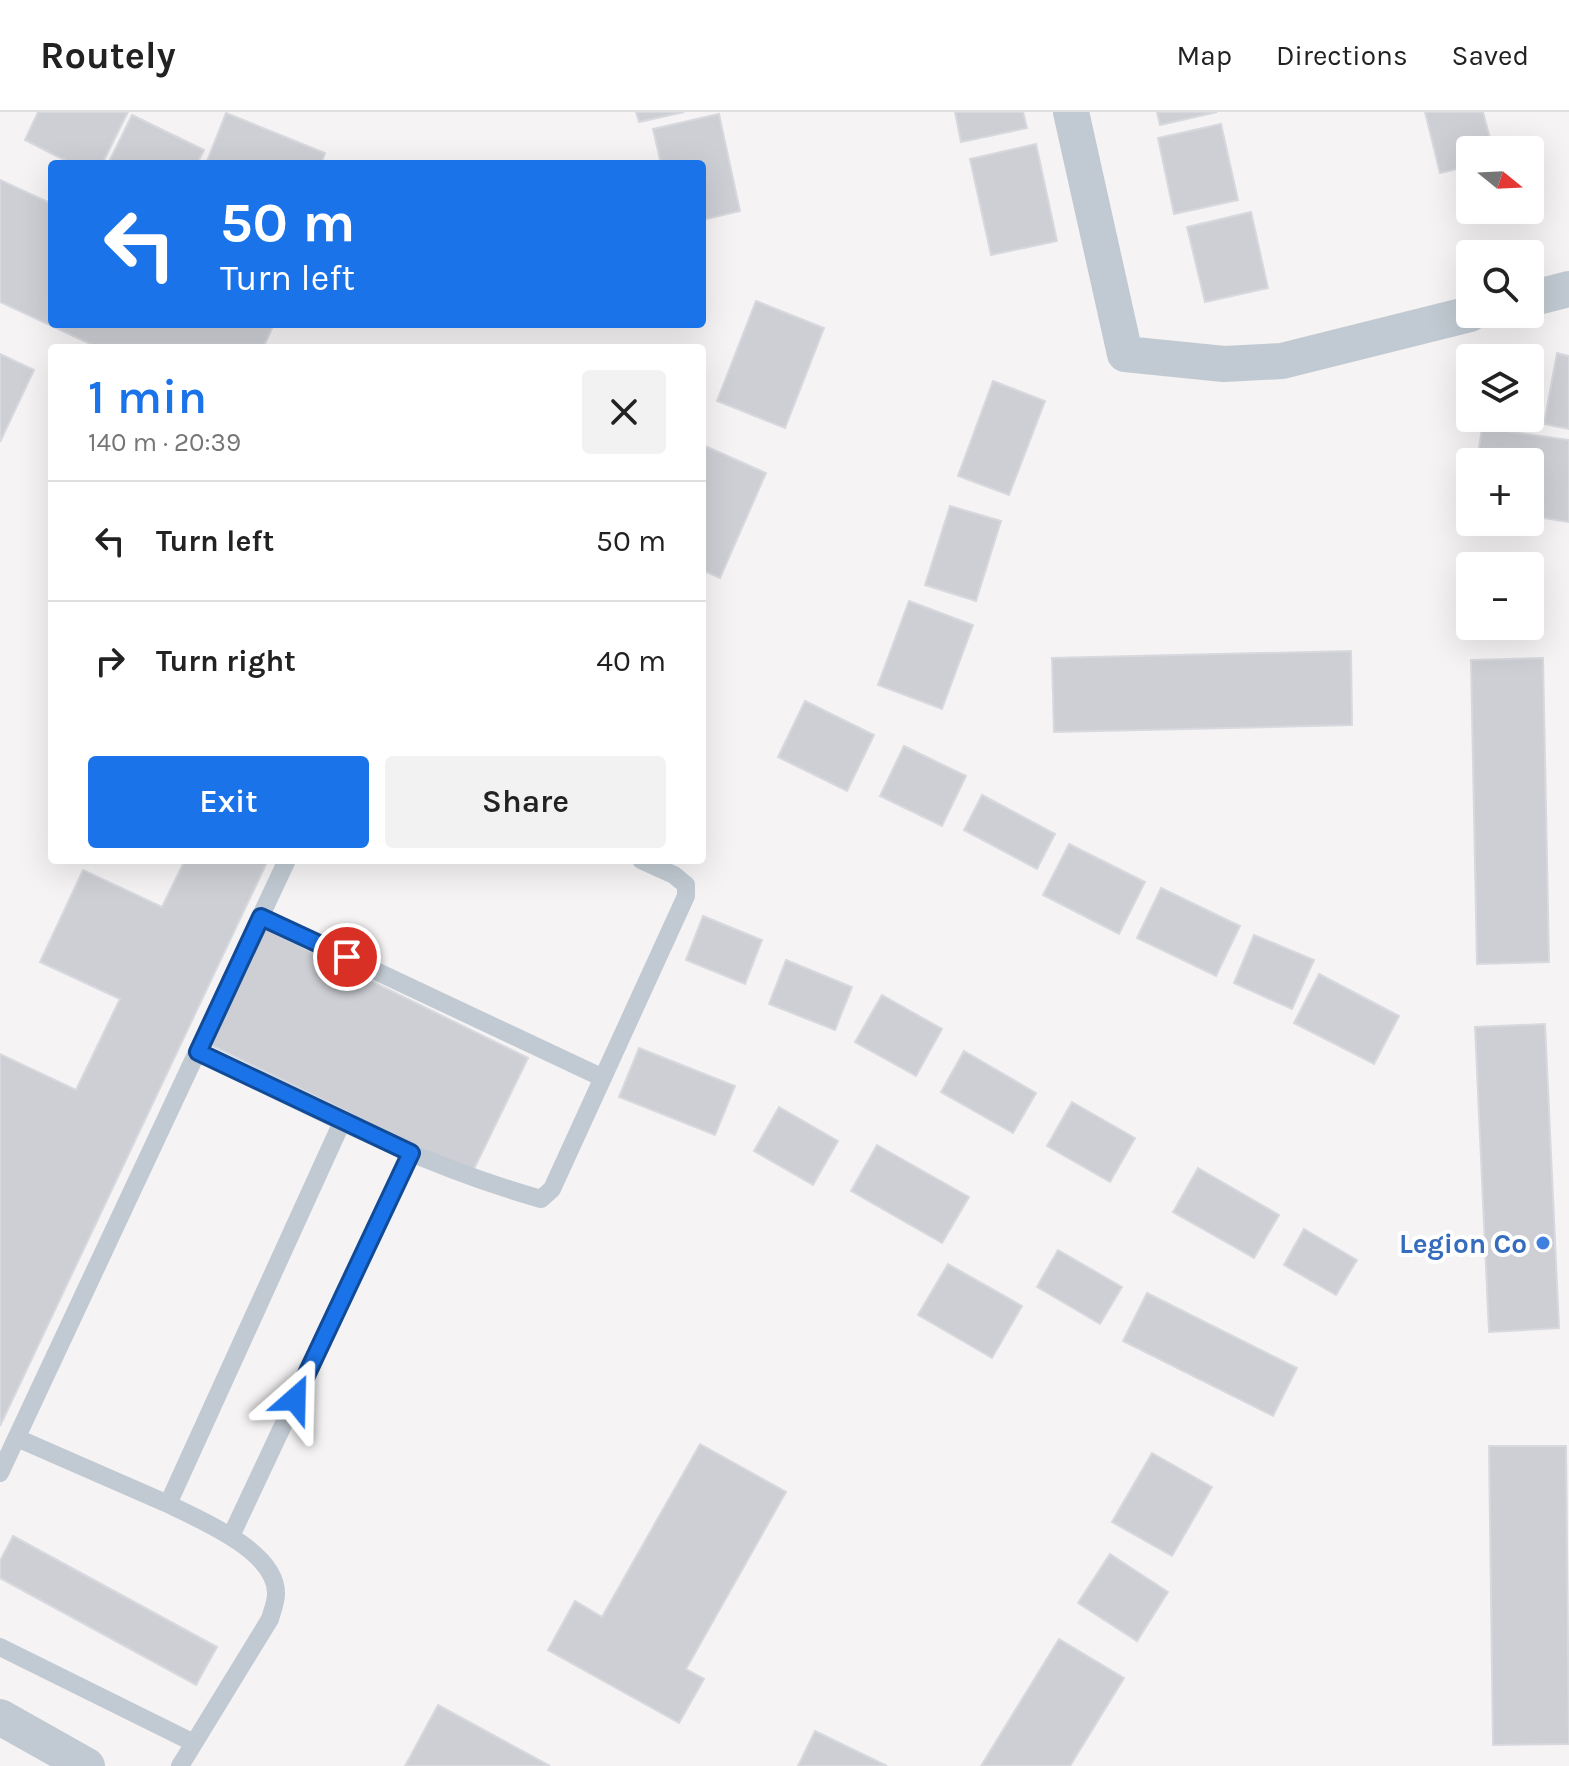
<!DOCTYPE html>
<meta charset="utf-8">
<style>
:root{--surface:#fff;--page:#f2f2f2;--text:#222;--muted:#767676;--line:#e0e0e0;--accent:#1a73e8}
body{margin:0;font-family:Karla,sans-serif;background:var(--page);color:var(--text);height:100vh;display:flex;flex-direction:column;font-size:30px;white-space:nowrap}
*{box-sizing:border-box;margin:0}
p{font-size:26px;color:var(--muted)}
.icon{flex:none;width:44px;height:44px;fill:none;stroke:currentColor;stroke-width:2;stroke-linecap:round;stroke-linejoin:round}
.map{position:relative;flex:1;overflow:hidden}
.panel{position:absolute;left:48px;top:232px;width:658px;height:520px;display:flex;flex-direction:column;background:var(--surface);border-radius:8px;box-shadow:0 8px 32px #0002}
.panel>*{flex:none}
.hud{position:absolute;left:48px;top:48px;width:658px;height:168px;border-radius:8px;box-shadow:0 8px 32px #0002;background:#1a73e8;color:#fff;overflow:hidden}
.needle{width:52px;rotate:108deg}
.tools{position:absolute;left:1456px;top:24px;display:grid;gap:16px}
.tools a{display:grid;place-items:center;width:88px;height:88px;border-radius:8px;background:var(--surface);box-shadow:0 8px 32px #0002;font-size:40px}
.pin{position:absolute;display:grid;place-items:center;width:68px;height:68px;color:#fff;margin:-34px;border:4px solid #fff;border-radius:50%;box-shadow:0 2px 8px #0007}
.me{position:absolute;width:88px;margin:-44px;rotate:25deg;stroke-linejoin:round;filter:drop-shadow(0 0 6px #0008)}
.turn{display:flex;align-items:center;gap:28px;height:168px;padding:0 40px;font-size:36px}
.turn .icon{width:104px;height:104px;stroke-width:2.5}
.turn b{display:block;font-size:56px;line-height:68px}
.round{display:grid;place-items:center;flex:none;width:84px;height:84px;border-radius:8px;background:var(--page)}
.summary{display:flex;align-items:center;justify-content:space-between;height:136px;padding:0 40px}
h1{font-size:48px;font-weight:600;line-height:60px;color:var(--accent)}
.cta{display:flex;gap:16px;margin-top:auto;padding:16px 40px}
.cta a{flex:1;height:92px;border-radius:8px;background:var(--accent);color:#fff;font-size:32px;font-weight:600;line-height:92px;text-align:center}
.cta a+a{background:var(--page);color:var(--text)}
ul{padding:0;list-style:none}
li{display:flex;align-items:center;gap:24px;height:120px;padding:0 40px;border-top:2px solid var(--line)}
li div{flex:1}
li b{display:block;font-size:30px}
li em{font-style:normal}
header{display:flex;align-items:center;gap:48px;box-sizing:border-box;height:112px;padding:0 40px;background:var(--surface);border-bottom:2px solid var(--line)}
header strong{font-size:38px}
nav{display:flex;gap:44px;margin-inline-start:auto;font-size:28px}
.map>svg:first-child{display:block}
.building{fill:#cdcfd5;stroke:#d7d9de;stroke-width:2}
.lines{fill:none;stroke-linecap:round;stroke-linejoin:round}
.lane{stroke:#c1cad2;stroke-width:18}
.street{stroke:#c1cad2;stroke-width:36}
.route-casing{stroke:#114b97;stroke-width:20}
.route{stroke:#1a73e8;stroke-width:14}
.shop-dot{fill:#3f7fe0;stroke:#fff;stroke-width:3}
.labels{text-anchor:middle;stroke-width:8;stroke-linejoin:round;paint-order:stroke}
.shop-label{font-size:28px;font-weight:bold;fill:#366cbe;stroke:#fff;text-anchor:end}
</style>
<header>
<strong>Routely</strong>
<nav><a>Map</a><a>Directions</a><a>Saved</a></nav>
</header>
<div class="map">
<svg width="1569" height="1654" viewBox="0 0 1569 1654">
<rect width="100%" height="100%" fill="#f5f3f3"/>
<path class="building" d="M38,0h90l-26,52h-30l-47,-24z
M636,0h48l-45,10z
M955,0h68l4,16 -66,14z
M1157,0h60l-57,13z
M1425,0h58l10,38h-23v16l-30,7z
M226,1l99,40 -4,11h-115z
M719,2l21,97 -38,9v-56h-41l-8,-35z
M132,3l72,35 -7,14h-89z
M1221,12l17,76 -64,14 -16,-76z
M1036,32l21,97 -66,14 -21,-96z
M0,68l52,24v120h222l-11,24h-164l-99,-46z
M1251,100l17,76 -63,14 -18,-75z
M756,189l68,27 -39,100 -68,-27z
M1557,241l12,3v73l-25,-5z
M0,242l34,16 -34,72z
M993,269l52,20 -36,94 -51,-19z
M1482,316l87,12v82l-39,-6v-54h-53z
M705,334l61,27 -46,105 -18,-8v-116z
M950,394l51,15 -25,80 -51,-16z
M909,489l64,24 -31,84 -64,-24z
M1351,539l1,74 -298,7 -2,-74z
M1543,546l6,304 -72,2 -6,-304z
M805,589l69,34 -27,56 -69,-34z
M904,634l62,30 -24,50 -62,-30z
M982,683l73,39 -18,35 -73,-39z
M1069,732l76,38 -26,52 -76,-39z
M185,748h83l-268,566v-372l76,36 44,-91 -80,-37 43,-92 79,37z
M1161,776l79,38 -24,50 -79,-38z
M703,804l59,24 -17,44 -59,-24z
M259,814l269,132 -56,115 -269,-132z
M1254,823l60,25 -22,49 -58,-26z
M786,848l66,27 -17,43 -66,-26z
M1319,862l80,42 -25,48 -80,-41z
M882,883l60,34 -26,47 -61,-34z
M1545,912l14,304 -70,4 -14,-305z
M639,936l96,38 -20,49 -96,-38z
M964,939l72,42 -23,40 -72,-41z
M1072,990l63,36 -25,44 -63,-36z
M779,995l59,34 -25,44 -59,-34z
M877,1033l92,52 -27,46 -91,-52z
M1198,1056l81,47 -25,43 -81,-46z
M1304,1117l53,31 -21,35 -52,-30z
M1058,1138l64,37 -22,37 -63,-37z
M948,1152l74,42 -30,52 -74,-43z
M1147,1181l150,75 -24,48 -150,-75z
M700,1332l86,48 -100,177 18,10 -25,44 -131,-73 27,-49 27,16z
M1489,1334h77l3,298 -76,1z
M1152,1341l60,34 -40,69 -60,-34z
M13,1424l204,111 -21,38 -196,-107v-17z
M1110,1442l58,38 -31,49 -59,-38z
M1059,1527l65,39 -54,88h-89z
M438,1593l112,61h-145z
M815,1619l72,35h-89z"/>
<g class="lines">
<path class="lane" d="M261,805l342,161
M198,940c111,54 222,113 343,147l11,-10 134,-293v-11l-12,-10 -33,-15
M17,1326l151,66
M0,1361l287,-613
M231,1424l180,-383
M0,1535l194,96
M180,1654l90,-147c2,-7 6,-17 6,-25 1,-43 -76,-74 -108,-90l174,-382"/>
<path class="street" d="M1071,0l54,242 99,10 58,-3 188,-47
M1530,187l39,-10
M0,1605l87,49"/>
</g>
<g class="lines">
<g class="route-casing">
<path id="route" d="M295,1287l116,-246 -213,-101 63,-135 86,40"/>
</g>
<use href="#route" class="route"/>
</g>
<circle class="shop-dot" cx="1543" cy="1131" r="8"/>
<g class="labels">
<g class="shop-label">
<text x="1527" y="1141">Legion Co</text>
</g>
</g>
</svg>
<div class="tools">
<a><svg class="needle" viewBox="-14 -14 28 28"><path d="M0-13l5 13h-10z" fill="#e53935"/><path d="M0 13l5-13h-10z" fill="#767676"/></svg></a>
<a><svg class="icon" aria-label="search" viewBox="0 0 24 24"><circle cx="10" cy="10" r="6"/><path d="M15 15l6 6"/></svg></a>
<a><svg class="icon" aria-label="layers" viewBox="0 0 24 24"><path d="M12 4l9 5-9 5-9-5zM3 14l9 5 9-5"/></svg></a>
<a>+</a>
<a>−</a>
</div>
<div class="pin" style="left:347px;top:845px;background:#d93025"><svg class="icon" aria-label="arrive" viewBox="0 0 24 24"><path d="M6 21V4h12l-3 4 3 4H6"/></svg></div>
<svg class="me" style="left:295px;top:1287px" viewBox="-20 -20 40 40"><path d="M0-17L14 15 0 8-14 15z" fill="#1a73e8" stroke="#fff" stroke-width="4"/></svg>
<div class="hud">
<div class="turn"><svg class="icon" aria-label="left" viewBox="0 0 24 24"><path d="M17 20v-9H6M10 6l-5 5 5 5"/></svg><div><b>50 m</b>Turn left</div></div>
</div>
<section class="panel">
<div class="summary"><div><h1>1 min</h1><p>140 m · 20:39</p></div><a class="round"><svg class="icon" aria-label="close" viewBox="0 0 24 24"><path d="M6 6l12 12M18 6L6 18"/></svg></a></div>
<ul>
<li><svg class="icon" aria-label="left" viewBox="0 0 24 24"><path d="M17 20v-9H6M10 6l-5 5 5 5"/></svg><div><b>Turn left</b></div><em>50 m</em></li>
<li><svg class="icon" aria-label="right" viewBox="0 0 24 24"><path d="M7 20v-9h11M14 6l5 5-5 5"/></svg><div><b>Turn right</b></div><em>40 m</em></li>
</ul>
<div class="cta"><a>Exit</a><a>Share</a></div>
</section>
</div>
